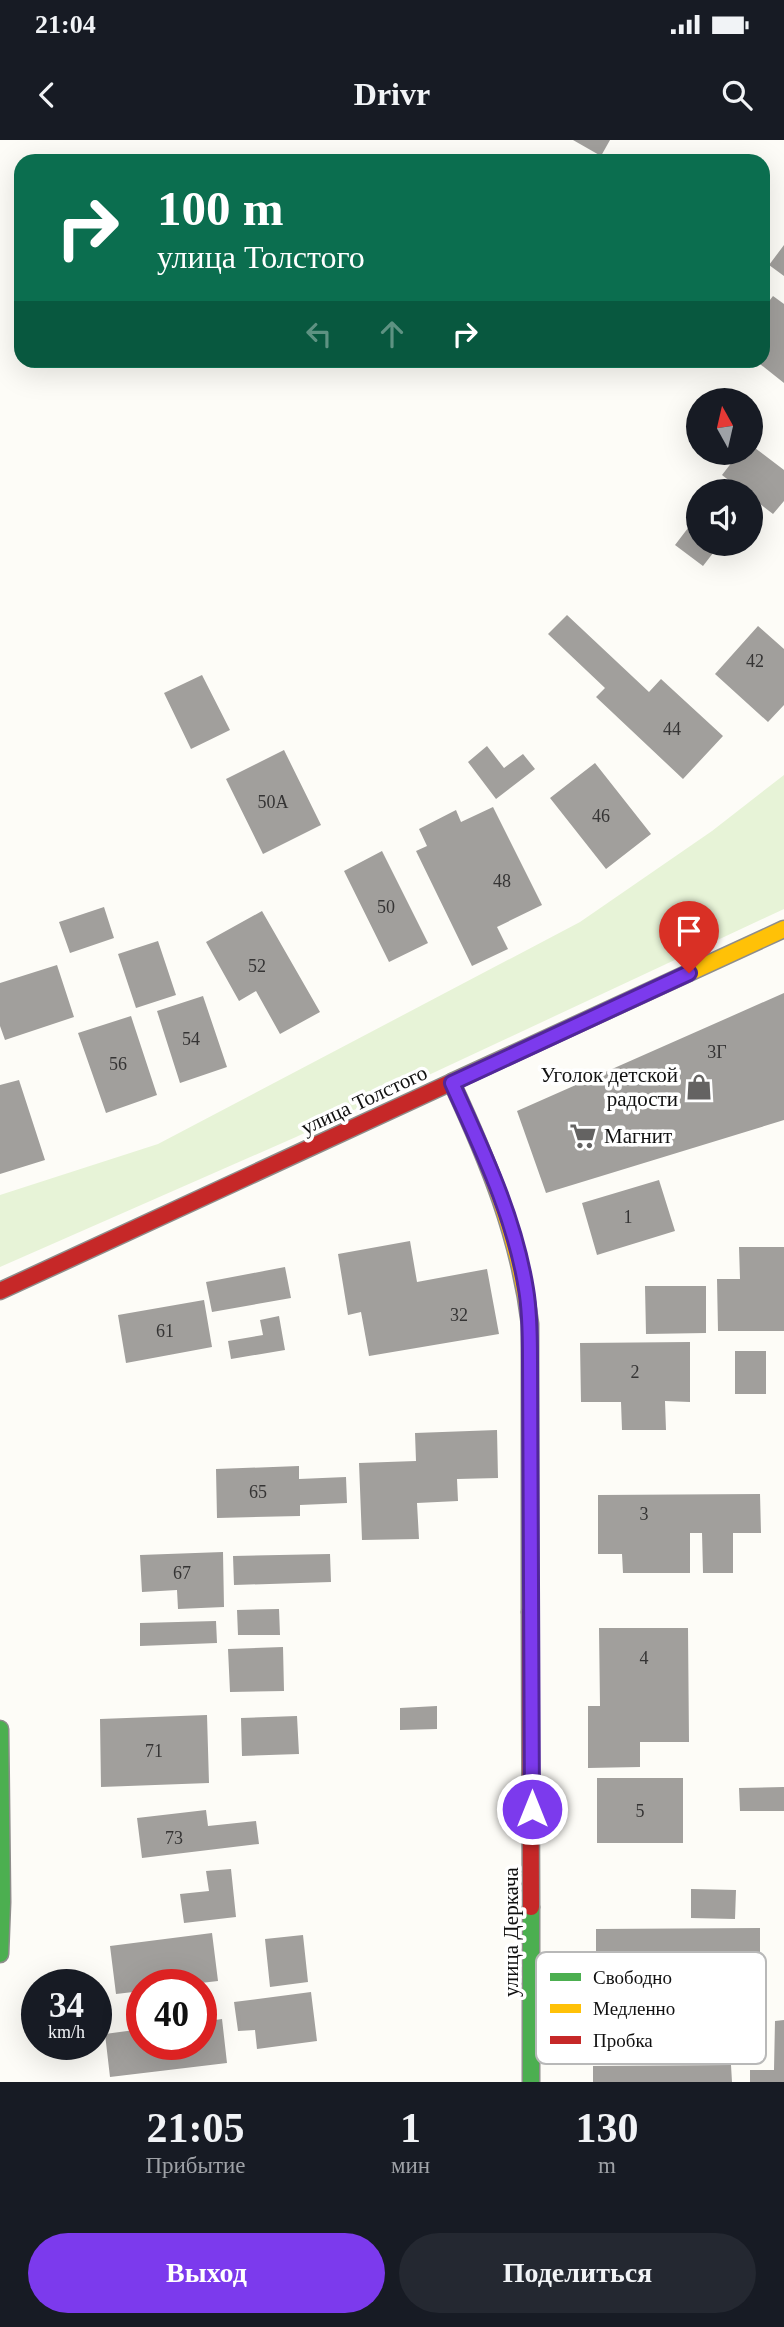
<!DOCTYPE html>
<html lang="ru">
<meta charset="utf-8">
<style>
:root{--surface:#171b24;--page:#242831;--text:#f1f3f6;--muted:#9ea1a6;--accent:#7c3aed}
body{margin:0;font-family:"Times New Roman",serif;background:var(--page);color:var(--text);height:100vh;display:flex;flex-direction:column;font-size:26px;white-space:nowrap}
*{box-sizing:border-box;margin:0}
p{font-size:23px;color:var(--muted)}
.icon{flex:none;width:38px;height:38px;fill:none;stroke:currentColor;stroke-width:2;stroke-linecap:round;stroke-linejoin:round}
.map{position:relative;height:1942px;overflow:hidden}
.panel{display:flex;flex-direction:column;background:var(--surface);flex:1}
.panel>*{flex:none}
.guide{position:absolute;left:14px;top:14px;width:756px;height:214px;border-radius:21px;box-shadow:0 7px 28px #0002;background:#0b6e4f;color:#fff;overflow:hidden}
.needle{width:46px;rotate:352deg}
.tools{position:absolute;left:686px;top:248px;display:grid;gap:14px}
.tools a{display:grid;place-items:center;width:77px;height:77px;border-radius:50%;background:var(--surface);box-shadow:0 7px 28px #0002;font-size:35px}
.speed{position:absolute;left:21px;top:1829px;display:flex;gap:14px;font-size:35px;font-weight:700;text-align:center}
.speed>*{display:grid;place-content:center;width:91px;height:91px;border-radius:50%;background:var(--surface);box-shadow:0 7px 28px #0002;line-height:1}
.speed small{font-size:18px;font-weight:400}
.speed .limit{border:10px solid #d22;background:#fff;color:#111}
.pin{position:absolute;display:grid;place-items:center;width:60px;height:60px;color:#fff;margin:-72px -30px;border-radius:50% 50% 50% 0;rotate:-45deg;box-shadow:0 0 7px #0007}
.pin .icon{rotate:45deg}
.me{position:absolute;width:77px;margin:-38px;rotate:0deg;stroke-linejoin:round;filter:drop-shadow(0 0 5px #0008)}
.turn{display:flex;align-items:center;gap:24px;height:147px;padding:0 28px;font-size:32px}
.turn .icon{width:91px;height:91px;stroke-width:2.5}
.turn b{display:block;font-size:49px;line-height:60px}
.lanes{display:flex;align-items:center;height:66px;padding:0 28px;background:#0003;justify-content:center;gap:35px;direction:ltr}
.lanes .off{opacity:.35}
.eta{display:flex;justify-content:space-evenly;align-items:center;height:119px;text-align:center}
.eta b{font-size:42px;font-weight:700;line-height:49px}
.button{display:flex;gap:14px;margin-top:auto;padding:14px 28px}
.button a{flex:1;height:80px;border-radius:42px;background:var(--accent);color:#fff;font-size:28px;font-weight:700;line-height:80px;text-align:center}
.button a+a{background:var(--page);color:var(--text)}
.status{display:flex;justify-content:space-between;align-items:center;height:49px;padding:0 35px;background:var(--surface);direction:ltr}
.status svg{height:19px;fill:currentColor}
header{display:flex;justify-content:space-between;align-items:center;height:91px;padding:0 28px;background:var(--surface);font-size:32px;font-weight:700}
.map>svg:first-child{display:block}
.green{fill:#e7f3d7}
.building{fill:#a19f9c}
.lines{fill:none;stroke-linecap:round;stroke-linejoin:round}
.fast-casing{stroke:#8e8d8b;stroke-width:19}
.slow-casing{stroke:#8e8d8b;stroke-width:19}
.jam-casing{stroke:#8e8d8b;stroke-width:19}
.fast{stroke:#4caf50;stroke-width:16}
.slow{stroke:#ffc107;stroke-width:16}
.jam{stroke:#c62828;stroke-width:16}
.route-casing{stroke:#51269a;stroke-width:18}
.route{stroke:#7c3aed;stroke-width:12}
.labels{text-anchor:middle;stroke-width:7;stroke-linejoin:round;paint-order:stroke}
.number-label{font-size:18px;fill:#353434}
.poi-label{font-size:21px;fill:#111;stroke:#fff;text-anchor:end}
.street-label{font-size:21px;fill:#111;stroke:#fff}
.key{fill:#fff;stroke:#b8b8b8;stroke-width:2}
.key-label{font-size:19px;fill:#111}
</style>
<div class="status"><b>21:04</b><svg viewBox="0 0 49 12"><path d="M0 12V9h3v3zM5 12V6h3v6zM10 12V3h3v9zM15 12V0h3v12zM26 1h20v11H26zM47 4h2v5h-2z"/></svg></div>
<header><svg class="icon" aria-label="back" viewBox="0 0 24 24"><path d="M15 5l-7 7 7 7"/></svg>Drivr<svg class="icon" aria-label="search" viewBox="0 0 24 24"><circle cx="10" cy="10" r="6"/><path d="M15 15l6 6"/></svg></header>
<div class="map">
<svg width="784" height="1942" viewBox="0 0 784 1942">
<rect width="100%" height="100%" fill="#fdfcf7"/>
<path class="green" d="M784,635v134l-488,228 -296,130v-72l158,-51 422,-222 132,-91z"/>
<path class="building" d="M573,0h37l-9,16z
M784,105v31l-15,-11z
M773,156l11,8v79l-29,-23h8v-51z
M751,305l33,25v31l-11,13 -22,-17v-5h-7l-22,-17 17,-22h12z
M698,375v29h22l-17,22 -28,-21z
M567,475l82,77 12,-13 62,57 -40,43 -87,-82 9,-9 -57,-54z
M758,486l26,23v56l-16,17 -53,-48z
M202,535l28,55 -39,19 -27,-56z
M487,606l17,22 19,-14 12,15 -39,30 -28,-37z
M284,610l37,75 -58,29 -37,-75z
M595,623l56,71 -45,35 -56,-71z
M493,667l49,98 -45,22 11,22 -36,17 -56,-115 11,-5 -8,-17 37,-19 5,12z
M382,711l46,92 -39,19 -45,-91z
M104,767l10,31 -44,15 -11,-31z
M262,771l58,101 -40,22 -24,-43 -17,10 -33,-59z
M158,801l18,54 -40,13 -18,-54z
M57,825l17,52 -69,23 -5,-14v-43z
M784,853v127l-238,73 -29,-82z
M203,856l24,71 -47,16 -23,-72z
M131,876l26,79 -51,18 -28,-80z
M19,940l26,80 -45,14v-89z
M659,1040l16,51 -78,24 -15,-52z
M410,1101l7,41 70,-13 12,65 -130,22 -8,-44 -13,3 -10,-61z
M739,1107h45v84h-66l-1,-52h23z
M285,1127l6,31 -79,14 -6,-30z
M645,1146h61v47l-60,1z
M204,1160l8,47 -86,16 -8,-48z
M279,1176l6,34 -54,9 -3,-18 35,-6 -3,-15z
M690,1202v60l-25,-1 1,29h-44l-1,-28h-40l-1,-59z
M735,1211h31v43h-31z
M497,1290l1,48 -41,1 1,22 -41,2 2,36 -57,1 -3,-77 57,-2 -1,-28z
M299,1326v13l47,-2 1,26 -47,2v11l-83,2 -1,-49z
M760,1354l1,39h-28v40h-30l-1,-40h-12v40h-67l-1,-19h-24v-59z
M223,1412l1,55 -46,2 -1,-19 -35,2 -2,-37z
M330,1414l1,28 -97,3 -1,-29z
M279,1469l1,26h-42l-1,-25z
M216,1481l1,22 -77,3v-23z
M599,1488h89l1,114h-49v25l-52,1v-62h12z
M283,1507l1,44 -54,1 -2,-43z
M437,1566v23l-37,1v-22z
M207,1575l2,68 -108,4 -1,-68z
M297,1576l2,38 -57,2 -1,-38z
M597,1638h86v65h-86z
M784,1647v24h-44l-1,-23z
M206,1670l2,16 48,-5 3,23 -117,14 -5,-40z
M231,1729l5,48 -52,6 -4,-29 29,-3 -3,-20z
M691,1749l45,1 -1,29 -44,-1z
M760,1788v86h-29v34l-59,1v-34l-76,1v-87z
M212,1793l6,48 -26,3h-50v7l-26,3 -6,-48z
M303,1795l5,47 -38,5 -5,-48z
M311,1852l6,49 -60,8 -2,-19 -17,1 -4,-29z
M222,1879l5,44 -117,14 -5,-43 37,-5v15h59v-22z
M784,1880v62h-34v-12h24l1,-49z
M731,1925l1,17h-139v-16z"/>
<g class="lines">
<g class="fast-casing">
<path id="fast" d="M0,1589l2,173 -2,52
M531,1767v175"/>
</g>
<g class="slow-casing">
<path id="slow" d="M452,942l332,-153
M452,943c37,80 67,153 78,241v288"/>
</g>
<g class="jam-casing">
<path id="jam" d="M0,1151l452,-209
M530,1472l1,295"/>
</g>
<use href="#fast" class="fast"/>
<use href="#slow" class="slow"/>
<use href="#jam" class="jam"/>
</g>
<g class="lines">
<g class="route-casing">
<path id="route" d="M532,1669l-2,-450c0,-23 0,-47 -4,-70 -12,-74 -44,-139 -74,-206l237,-110"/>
</g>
<use href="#route" class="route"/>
</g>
<defs>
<g id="shop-bare" transform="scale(2.1)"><path d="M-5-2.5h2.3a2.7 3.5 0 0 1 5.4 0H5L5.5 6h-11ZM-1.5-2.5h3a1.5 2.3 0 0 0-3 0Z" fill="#646362" stroke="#fff" stroke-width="2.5" paint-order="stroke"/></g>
<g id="supermarket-bare" transform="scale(2.1)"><path d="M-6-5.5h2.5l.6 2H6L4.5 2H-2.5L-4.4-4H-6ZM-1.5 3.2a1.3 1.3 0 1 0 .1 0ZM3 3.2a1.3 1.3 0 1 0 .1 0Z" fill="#646362" stroke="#fff" stroke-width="2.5" paint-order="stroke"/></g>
</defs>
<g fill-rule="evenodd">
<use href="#shop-bare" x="699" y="947"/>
<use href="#supermarket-bare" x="583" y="996"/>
</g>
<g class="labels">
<g class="number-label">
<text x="755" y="527">42</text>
<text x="672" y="595">44</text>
<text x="273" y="668">50А</text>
<text x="601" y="682">46</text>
<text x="502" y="747">48</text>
<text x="386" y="773">50</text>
<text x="257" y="832">52</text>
<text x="191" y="905">54</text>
<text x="717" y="918">3Г</text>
<text x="118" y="930">56</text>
<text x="628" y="1083">1</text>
<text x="459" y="1181">32</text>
<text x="165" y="1197">61</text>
<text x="635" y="1238">2</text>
<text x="258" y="1358">65</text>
<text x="644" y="1380">3</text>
<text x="182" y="1439">67</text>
<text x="644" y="1524">4</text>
<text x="154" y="1617">71</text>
<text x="640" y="1677">5</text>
<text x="174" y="1704">73</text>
</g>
<g class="poi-label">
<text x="678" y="942">Уголок детской<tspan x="678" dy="24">радости</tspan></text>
<text x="604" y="1003" text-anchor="start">Магнит</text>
</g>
<g class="street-label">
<text transform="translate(364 960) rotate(-25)" y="7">улица Толстого</text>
<text transform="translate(511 1792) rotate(-90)" y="7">улица Деркача</text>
</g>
</g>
<rect x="536" y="1812" width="230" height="112" rx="10" class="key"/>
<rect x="550" y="1833" width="31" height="8" fill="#4caf50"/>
<rect x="550" y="1864" width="31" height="9" fill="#ffc107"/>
<rect x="550" y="1896" width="31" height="8" fill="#c62828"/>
<g class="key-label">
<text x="593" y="1844">Свободно</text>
<text x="593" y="1875">Медленно</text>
<text x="593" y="1907">Пробка</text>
</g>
</svg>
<div class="tools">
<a><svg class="needle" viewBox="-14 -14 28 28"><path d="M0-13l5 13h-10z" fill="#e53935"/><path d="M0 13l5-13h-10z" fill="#9ea1a6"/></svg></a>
<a><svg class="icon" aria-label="sound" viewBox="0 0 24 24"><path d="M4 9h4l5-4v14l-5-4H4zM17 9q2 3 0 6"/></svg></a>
</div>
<div class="speed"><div>34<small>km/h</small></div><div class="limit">40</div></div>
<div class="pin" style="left:689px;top:833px;background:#d93025"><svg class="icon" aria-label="arrive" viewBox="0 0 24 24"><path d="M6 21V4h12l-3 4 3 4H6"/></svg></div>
<svg class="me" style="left:532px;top:1669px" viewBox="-20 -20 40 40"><circle r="17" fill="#7c3aed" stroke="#fff" stroke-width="3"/><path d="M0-11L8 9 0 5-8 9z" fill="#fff"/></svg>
<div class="guide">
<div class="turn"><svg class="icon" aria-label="right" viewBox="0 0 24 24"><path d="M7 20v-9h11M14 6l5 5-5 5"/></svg><div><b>100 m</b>улица Толстого</div></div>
<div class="lanes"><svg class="icon off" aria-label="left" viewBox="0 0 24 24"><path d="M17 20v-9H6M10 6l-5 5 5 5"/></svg><svg class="icon off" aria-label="ahead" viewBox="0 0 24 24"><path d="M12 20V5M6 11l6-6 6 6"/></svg><svg class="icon" aria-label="right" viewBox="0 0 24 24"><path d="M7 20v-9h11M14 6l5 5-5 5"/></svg></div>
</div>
</div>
<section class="panel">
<div class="eta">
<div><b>21:05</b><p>Прибытие</p></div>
<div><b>1</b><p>мин</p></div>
<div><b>130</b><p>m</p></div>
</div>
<div class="button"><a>Выход</a><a>Поделиться</a></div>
</section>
